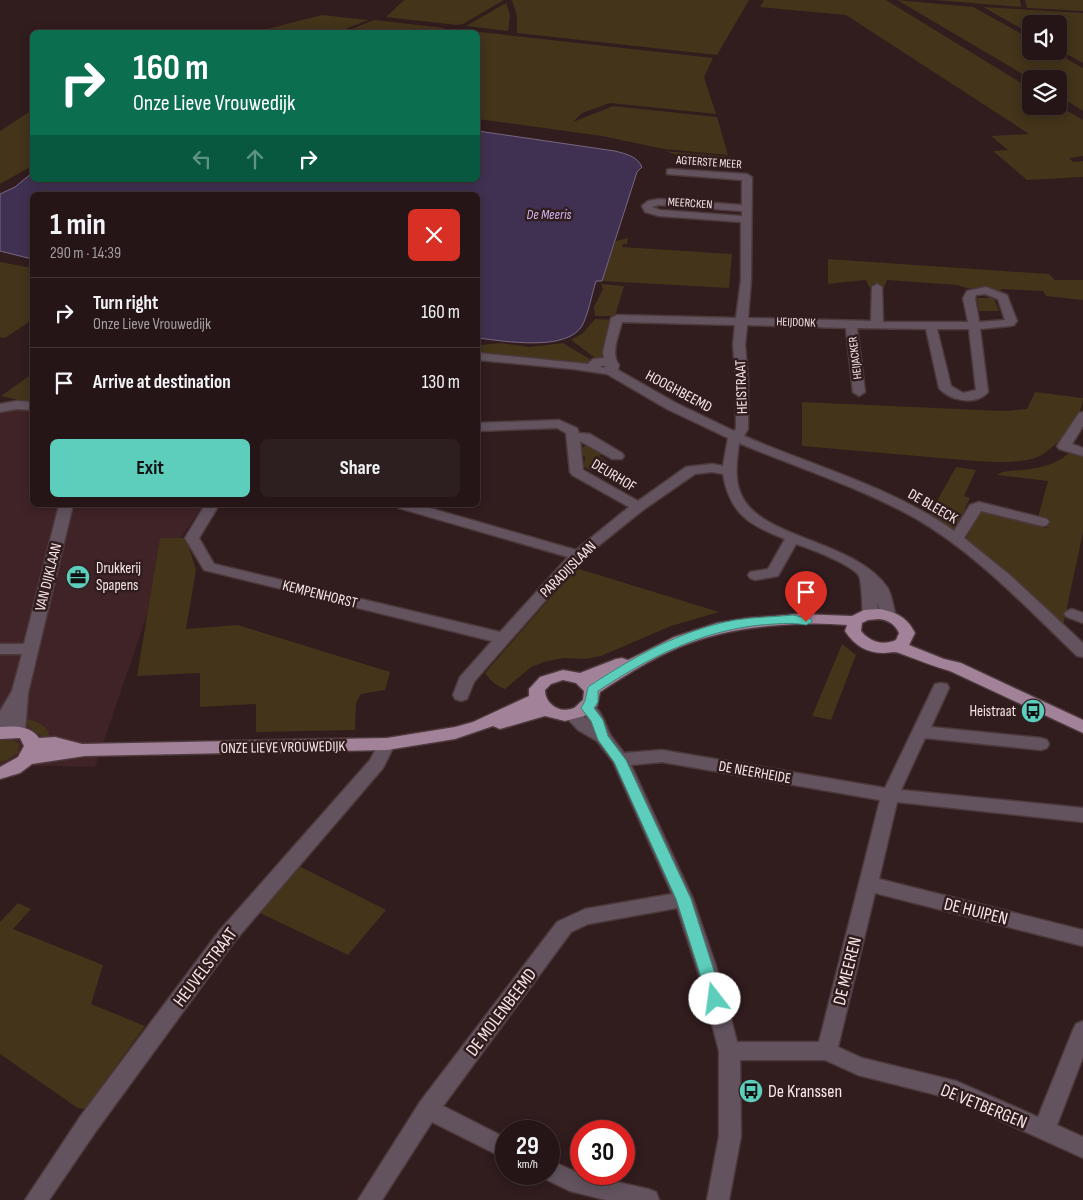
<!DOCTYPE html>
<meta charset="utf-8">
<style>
:root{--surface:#251516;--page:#2d1e1f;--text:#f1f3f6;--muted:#a39fa1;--line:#423435;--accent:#5ccebb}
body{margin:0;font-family:"Sofia Sans Condensed",sans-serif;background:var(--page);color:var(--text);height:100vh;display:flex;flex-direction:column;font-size:19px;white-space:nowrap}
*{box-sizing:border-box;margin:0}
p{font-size:16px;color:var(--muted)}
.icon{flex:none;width:28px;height:28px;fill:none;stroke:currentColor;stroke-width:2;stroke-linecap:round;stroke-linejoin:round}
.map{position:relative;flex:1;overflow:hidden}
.sheet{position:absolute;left:30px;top:192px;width:450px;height:315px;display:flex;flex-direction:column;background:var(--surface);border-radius:8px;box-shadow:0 2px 12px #0003,0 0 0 1px var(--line)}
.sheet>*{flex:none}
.banner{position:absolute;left:30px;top:30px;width:450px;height:152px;border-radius:8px;box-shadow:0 2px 12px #0003,0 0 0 1px var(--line);background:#0b6e4f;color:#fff;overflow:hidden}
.fabs{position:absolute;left:1022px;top:15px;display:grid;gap:10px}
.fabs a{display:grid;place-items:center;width:45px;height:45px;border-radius:8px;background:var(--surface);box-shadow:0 2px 12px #0003,0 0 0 1px var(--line);font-size:25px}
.speed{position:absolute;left:495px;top:1120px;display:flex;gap:10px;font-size:25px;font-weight:700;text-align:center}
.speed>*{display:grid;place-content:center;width:65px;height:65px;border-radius:50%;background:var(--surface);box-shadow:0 2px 12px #0003,0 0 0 1px var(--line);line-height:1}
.speed small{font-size:12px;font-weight:400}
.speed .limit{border:8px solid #d22;background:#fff;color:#111}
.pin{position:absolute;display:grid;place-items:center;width:42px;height:42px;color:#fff;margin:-51px -21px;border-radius:50% 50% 50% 0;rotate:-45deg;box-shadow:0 0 5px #0007}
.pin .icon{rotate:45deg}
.me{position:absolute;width:55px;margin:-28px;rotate:345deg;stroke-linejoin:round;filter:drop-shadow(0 0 4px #0008)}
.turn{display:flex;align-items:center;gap:18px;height:105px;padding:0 20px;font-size:22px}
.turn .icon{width:65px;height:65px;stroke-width:2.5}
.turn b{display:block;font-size:35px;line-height:42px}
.lanes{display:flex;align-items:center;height:48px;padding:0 20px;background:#0003;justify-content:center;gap:25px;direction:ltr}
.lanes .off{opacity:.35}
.round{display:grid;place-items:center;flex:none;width:52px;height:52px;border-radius:8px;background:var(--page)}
.head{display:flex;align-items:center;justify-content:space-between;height:85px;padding:0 20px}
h1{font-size:30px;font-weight:700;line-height:38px}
.action{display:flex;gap:10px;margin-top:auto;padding:10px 20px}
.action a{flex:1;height:58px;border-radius:8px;background:var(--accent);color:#111;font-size:20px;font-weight:700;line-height:58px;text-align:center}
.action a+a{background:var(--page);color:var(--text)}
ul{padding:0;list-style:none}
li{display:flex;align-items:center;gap:15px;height:70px;padding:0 20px;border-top:1px solid var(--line)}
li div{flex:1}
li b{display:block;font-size:19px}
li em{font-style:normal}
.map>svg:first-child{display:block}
.built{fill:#3f2327}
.green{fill:#43341a}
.water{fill:#403152;stroke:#776880}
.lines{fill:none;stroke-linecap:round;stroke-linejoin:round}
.minor-casing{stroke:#4d393b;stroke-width:3}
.major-casing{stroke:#4d393b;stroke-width:3}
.minor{fill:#62535e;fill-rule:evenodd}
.major{fill:#a28299;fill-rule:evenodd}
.route{fill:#5ccebb;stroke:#3c867a}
.labels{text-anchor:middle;stroke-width:5;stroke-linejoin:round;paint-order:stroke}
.far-street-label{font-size:12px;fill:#f8e8ea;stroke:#311c1e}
.far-water-label{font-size:14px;font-style:italic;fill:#d0b6f3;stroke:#311c1e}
.street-label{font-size:15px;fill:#f8e8ea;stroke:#311c1e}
.poi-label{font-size:15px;fill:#f8e8ea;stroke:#311c1e;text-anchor:start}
.near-street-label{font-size:18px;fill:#f8e8ea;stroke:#311c1e}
.near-poi-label{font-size:18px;fill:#f8e8ea;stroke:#311c1e;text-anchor:start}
</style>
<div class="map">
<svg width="1083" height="1200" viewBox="0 0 1083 1200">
<rect width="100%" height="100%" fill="#311c1e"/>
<path class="built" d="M0,402l32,8v95h171l-38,57 -70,205 -95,-2z"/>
<path class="green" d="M404,0h100l-41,24 -7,1 -70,-8z
M512,0h237l-32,55 -200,-22v-17z
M764,0h122l145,89v17h28l24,14v36l-14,2 4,4 10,-1v16l-56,3 -34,-29 15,-1 -17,-14 38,-2 -183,-119 -86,-8z
M897,0l76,7 58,32v12h22l30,17v43l-24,-15v-17h-28z
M934,0h86l1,7z
M1025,0h58v11l-56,-3z
M506,3l4,12 -2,16 -42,-5z
M983,7l100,6v50l-24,-13v-26h-28v10z
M322,15l46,5 -30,12h-83z
M374,20l70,8v1l-6,3h-94z
M453,29l260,29 -9,19 12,37 -106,-11 -28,10 -9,9 40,-16 104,11 11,38 -64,-6 -62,-13 -124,-17v-87h-31z
M32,110v56l-32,18v-53z
M664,151l67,6 -2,13z
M628,238l-1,6h-4l-1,3 110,7 -3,34 -127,-7 14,-40z
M828,259l221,15 6,6h28v20l-37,-4 -3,-5 -40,-2 -4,2c-15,-5 -27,1 -41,-6l-71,-5 -3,8 -15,-1 -3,-7 -38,4z
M0,262l32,6v52l-27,18 -5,-1z
M601,284l23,2 -9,30h-20l-1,-9 9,-18z
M977,298h17l5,13h-20z
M595,319l19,1 -7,39 -9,1 -27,-20 12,-7z
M500,343l30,4 33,-4 30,18 -3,3h-15l-97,-9 3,-10z
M32,374v29l-31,-7z
M1035,392l48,6c0,19 -29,54 -48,60 -27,8 -66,2 -95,0 -46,-4 -92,-8 -138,-12v-44l201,9 24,-2z
M591,443l13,10 -5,3 9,6 -17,9 -9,-6 2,-2 1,-6 -7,-5 1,-3z
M1070,452l13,4v76l-20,94 -98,-84 13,-32 69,18 2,-7 -11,-4 10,-36 -51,-6 5,-3c24,-3 49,-2 68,-20z
M956,467l20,3 -12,26 6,2 -16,35 -26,-16z
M160,538h26l10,32 -10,59 52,-4 152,47 -5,18 -24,4 -5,9 -1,27 -99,2v-28l-56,3v-34l-63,3z
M576,568l143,44 -48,14 -70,30 -16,3 -21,-1 -20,4 -13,5 -26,22c-9,-3 -15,-9 -20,-16z
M842,644l14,11 -25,65 -19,-4z
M28,719c10,3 22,8 22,20 -12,-3 -18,-10 -27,-19z
M11,739l8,5 -1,9 -11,7 -7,2v-22z
M297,865l89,45 -38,45 -90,-43z
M18,903l13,6 -18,20 90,36 -12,39 54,22 -60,83 -7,-1 -9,-6 -69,-48v-132z"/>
<path class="water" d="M478,131l137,20c11,3 22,5 27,16l-5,5 -35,109h-6c-4,13 -8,34 -14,45 -16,26 -79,15 -104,12v-143h-446v64l-32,-8v-57l15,-7 17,-14v7h446z"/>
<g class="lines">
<g class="minor-casing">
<path id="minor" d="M670,169l77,5 5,3 -1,103 -3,38 123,3 1,-34 5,-3 5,3 1,35h85l-5,-24 4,-7 19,-4 21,8 10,26 -3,4 -4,1 -30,3 8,63c-12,14 -38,9 -49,-4l-13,-59 -69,-1 8,64 -6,4 -6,-4 -7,-64 -99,-3 -2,20 3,34v50l-4,7c69,30 148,51 210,95l16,-26 9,-3 68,17 2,3 -2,3 -5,1 -61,-15 -17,27 47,38 72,67v14l-6,-1c-51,-49 -100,-102 -162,-138 -55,-31 -118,-50 -176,-75 -2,17 -5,33 1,49 17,47 113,47 147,95 5,7 6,20 9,29l-3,3h-10l-6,-17 2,12 -3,3h-10l-3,-3c-1,-9 -1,-32 -4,-38 -6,-11 -50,-28 -63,-32l-18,32 -23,4 -5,-2 -2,-3 2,-3 18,-3 17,-30c-36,-14 -55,-25 -62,-65l-11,-2 -17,2 -52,36 -61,49 -103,117 -5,6 -7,17 -6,2 -6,-2 -2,-4 7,-18 32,-36 -288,-71 -19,-32 20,-33h14l-20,33 15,26 286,68 68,-75 -169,-49 -2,-3h22l157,45 53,-43 -57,-32 -2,-3 -4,-39 -9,-5 -79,3v-8l81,-3 18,8 2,5 11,1 32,19 2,3 -2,3h-10l-32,-18 3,29 55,31 48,-34 26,-3 11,2 5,-28 -61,-29 -60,-35 -34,-5 -95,-9v-7l110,11 5,-5 11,-1 -1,-6 8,-34 6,-3 119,3 5,-38v-58l-82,-6 -14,-4 -3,-6 6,-5 11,-2 83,6v-25l-75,-6v-4zM659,205l83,6v5l-82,-6 -8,-3zM985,294l13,5 7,21 -26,2 -4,-24 1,-3zM622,322l113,3 -2,20 3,34v50l-2,2 -58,-28 -58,-33 1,-5c-9,-11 0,-31 3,-43zM937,329h32l7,61 -13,3 -12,-7zM600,366h7l-4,2z
M17,401l15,1v8l-15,-1 -17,3v-8z
M1083,412v14l-11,18 11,4v8l-24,-7 -2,-3 22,-33z
M59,505h14l-45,188 -3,38 -2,4 -6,2 -6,-2 -2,-7 -3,5 -6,2v-24l12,-20 10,-37h-22v-10h24z
M1072,609l11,4v10l-16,-6 -3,-3 3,-3z
M941,683l6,1 2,4 -18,39 110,11 6,2 2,4 -2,4 -6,2 -116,-12 -24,52 182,18v14l-186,-20 -18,77 204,51v16l-208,-53 -37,154 24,11 94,23 82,36 35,-87 3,-6 7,-3v36l-26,68 26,12v21l-130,-59 -95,-24 -33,-15h-85l1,76 -12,64h-22l12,-64v-85l-18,-70 -24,-73 -89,16 -17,8 -128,174 63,32v21l-74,-37 -50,78h-24l62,-98 137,-180 28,-13 87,-15 -59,-132 -16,-21 -19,-11 -15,-16 2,-4c11,-3 15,3 23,10l-9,-12 2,-4c18,-5 23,18 29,30 4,7 10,13 14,19l38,-3 223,38 48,-100 2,-4zM662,762l218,38 -61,242h-82l-16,-61 -28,-82 -62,-134z
M387,738l6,2 2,4 -12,24 -149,174 -138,189 -47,69h-24l55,-83 140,-187 150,-170 11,-20z
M549,1160l32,14 67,15 8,3 3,8h-53l-36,-9 -29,-14 -1,-3h9z"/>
</g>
<g class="major-casing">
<path id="major" d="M879,609c17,3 28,8 36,24l-6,12 35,14 17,4 122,57v13l-133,-62c-18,-5 -34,-12 -51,-18 -5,-2 -10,0 -15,0 -18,0 -30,-8 -39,-22l2,-6c-22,-2 -44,-2 -66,0 -76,5 -118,25 -181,67l-3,14 -13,10 -19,5 -20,-5 -45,13 -7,-3 -38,13 -68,11 -302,6 -53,8 -12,9 -20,6v-12l18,-10 6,-11 -4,-8 -20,1v-12c14,-1 30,-2 39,11l16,-1 27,7 305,-6 68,-11 18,-5 56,-26v-7l11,-12 23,-7 17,3 36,-14 6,-1 6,2 46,-23 43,-14 31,-5 51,-4 53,2 12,-6zM879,619c9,1 16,5 20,14l-3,7c-13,6 -26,2 -35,-9l1,-8 6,-3zM563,680l13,3 8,8 -1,9c-3,2 -6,6 -9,8 -14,6 -29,-4 -29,-18l6,-6z"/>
</g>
<use href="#minor" class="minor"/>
<use href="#major" class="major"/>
</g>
<path class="route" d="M793,615l18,4 1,3 -6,3c-15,-3 -30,-1 -45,0 -61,6 -113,33 -163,66v11l-4,6 9,12 5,16 18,24 65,139 32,100 -2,4 -6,2 -5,-2 -2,-4 -32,-100 -62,-137 -16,-22 -7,-19 -10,-13 4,-7 3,-14c45,-30 93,-57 147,-67 19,-3 39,-3 58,-5z"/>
<defs>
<g id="office-disc" transform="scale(1.25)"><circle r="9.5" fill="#5ccebb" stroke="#311c1e"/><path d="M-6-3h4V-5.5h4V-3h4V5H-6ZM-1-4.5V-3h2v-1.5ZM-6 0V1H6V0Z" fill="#111"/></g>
<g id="bus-disc" transform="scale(1.25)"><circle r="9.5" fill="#5ccebb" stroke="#311c1e"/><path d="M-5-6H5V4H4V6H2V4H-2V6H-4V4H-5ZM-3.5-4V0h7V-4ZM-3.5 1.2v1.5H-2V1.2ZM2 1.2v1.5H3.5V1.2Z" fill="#111"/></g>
</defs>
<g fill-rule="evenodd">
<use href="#office-disc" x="78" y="577"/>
<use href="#bus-disc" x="1033" y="711"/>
<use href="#bus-disc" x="751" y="1091"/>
</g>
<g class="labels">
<g class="far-street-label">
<text transform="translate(709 162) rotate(4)" y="4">AGTERSTE MEER</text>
<text transform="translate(690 203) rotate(4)" y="4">MEERCKEN</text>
<text transform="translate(796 322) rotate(2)" y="4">HEIJDONK</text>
<text transform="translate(855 358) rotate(-97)" y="4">HEIJACKER</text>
</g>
<g class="far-water-label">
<text x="549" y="219">De Meeris</text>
</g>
<g class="street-label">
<text transform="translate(741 387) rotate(-92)" y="5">HEISTRAAT</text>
<text transform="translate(679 391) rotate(28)" y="5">HOOGHBEEMD</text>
<text transform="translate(614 475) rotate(31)" y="5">DEURHOF</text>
<text transform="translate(933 506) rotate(30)" y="5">DE BLEECK</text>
<text transform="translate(568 569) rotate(-45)" y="5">PARADIJSLAAN</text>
<text transform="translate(48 577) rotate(-76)" y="5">VAN DIJKLAAN</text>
<text transform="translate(320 594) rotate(14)" y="5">KEMPENHORST</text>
<text transform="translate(283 747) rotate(-1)" y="5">ONZE LIEVE VROUWEDIJK</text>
<text transform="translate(755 772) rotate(10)" y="5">DE NEERHEIDE</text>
</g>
<g class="poi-label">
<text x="96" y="573">Drukkerij<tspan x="96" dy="17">Spapens</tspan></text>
<text x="1016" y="716" text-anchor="end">Heistraat</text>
</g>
<g class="near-street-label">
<text transform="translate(976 911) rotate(14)" y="6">DE HUIPEN</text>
<text transform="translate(205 967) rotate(-53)" y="6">HEUVELSTRAAT</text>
<text transform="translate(847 971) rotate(-76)" y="6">DE MEEREN</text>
<text transform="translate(501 1012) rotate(-53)" y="6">DE MOLENBEEMD</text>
<text transform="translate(984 1106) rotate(22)" y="6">DE VETBERGEN</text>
</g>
<g class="near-poi-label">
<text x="768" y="1097">De Kranssen</text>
</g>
</g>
</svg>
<div class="fabs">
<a><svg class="icon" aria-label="sound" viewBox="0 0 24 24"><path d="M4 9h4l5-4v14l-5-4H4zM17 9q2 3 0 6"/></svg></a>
<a><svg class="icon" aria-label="layers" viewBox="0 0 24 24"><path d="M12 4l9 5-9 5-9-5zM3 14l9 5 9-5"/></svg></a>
</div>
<div class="speed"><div>29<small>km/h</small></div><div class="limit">30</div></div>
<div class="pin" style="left:806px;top:622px;background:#d93025"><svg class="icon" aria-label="arrive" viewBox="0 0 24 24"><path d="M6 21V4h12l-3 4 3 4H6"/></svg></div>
<svg class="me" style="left:715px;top:999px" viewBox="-20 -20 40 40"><circle r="19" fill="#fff"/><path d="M0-13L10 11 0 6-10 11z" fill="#5ccebb"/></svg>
<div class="banner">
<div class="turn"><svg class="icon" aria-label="right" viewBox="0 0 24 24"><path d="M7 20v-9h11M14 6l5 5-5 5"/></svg><div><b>160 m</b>Onze Lieve Vrouwedijk</div></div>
<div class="lanes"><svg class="icon off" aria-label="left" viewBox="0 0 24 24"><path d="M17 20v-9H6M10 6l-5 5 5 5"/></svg><svg class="icon off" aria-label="ahead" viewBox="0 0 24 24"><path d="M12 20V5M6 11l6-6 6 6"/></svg><svg class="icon" aria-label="right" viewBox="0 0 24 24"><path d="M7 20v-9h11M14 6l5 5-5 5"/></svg></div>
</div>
<section class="sheet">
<div class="head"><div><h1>1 min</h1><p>290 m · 14:39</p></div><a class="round" style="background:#d93025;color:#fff"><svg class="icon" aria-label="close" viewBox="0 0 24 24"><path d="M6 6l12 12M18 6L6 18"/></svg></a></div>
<ul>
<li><svg class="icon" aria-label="right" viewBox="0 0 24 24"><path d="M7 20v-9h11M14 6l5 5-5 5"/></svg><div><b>Turn right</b><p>Onze Lieve Vrouwedijk</p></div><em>160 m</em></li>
<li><svg class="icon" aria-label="arrive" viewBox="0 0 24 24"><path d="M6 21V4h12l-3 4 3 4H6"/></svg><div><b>Arrive at destination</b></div><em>130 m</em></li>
</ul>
<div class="action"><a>Exit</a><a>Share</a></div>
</section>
</div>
